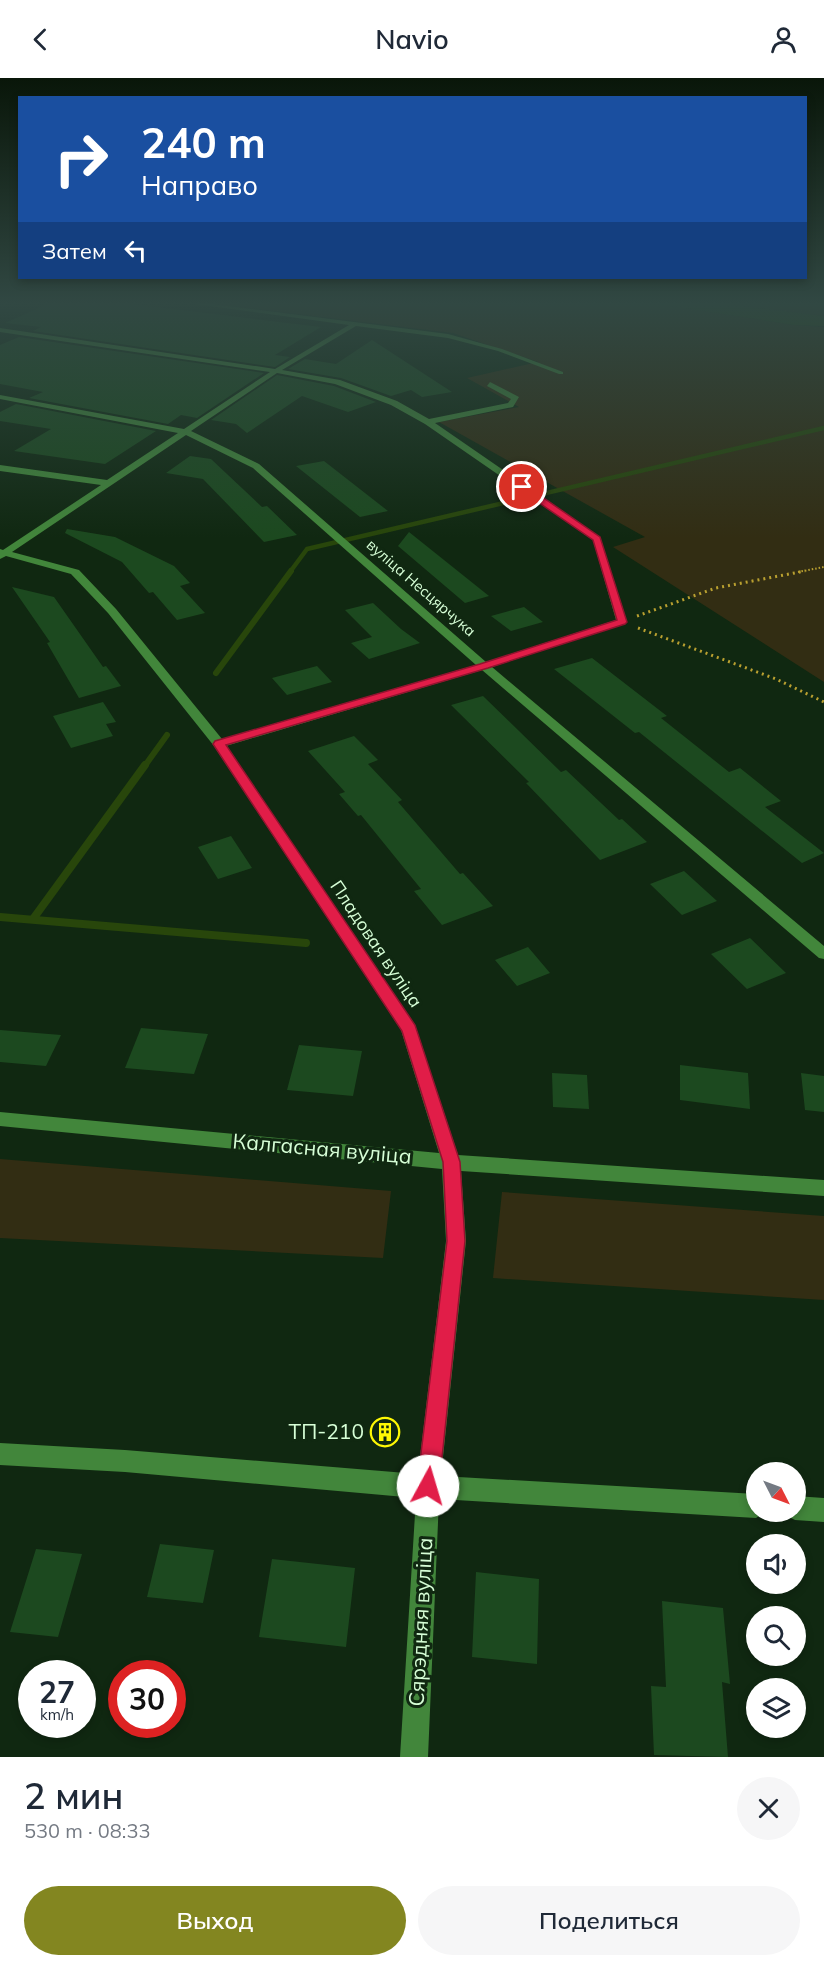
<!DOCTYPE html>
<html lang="ru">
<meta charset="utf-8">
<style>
:root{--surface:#fff;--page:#f6f6f7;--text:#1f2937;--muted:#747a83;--accent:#838620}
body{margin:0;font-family:Mulish,sans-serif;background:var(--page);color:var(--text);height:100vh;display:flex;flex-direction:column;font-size:22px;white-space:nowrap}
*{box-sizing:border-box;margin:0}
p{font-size:20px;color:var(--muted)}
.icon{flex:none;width:33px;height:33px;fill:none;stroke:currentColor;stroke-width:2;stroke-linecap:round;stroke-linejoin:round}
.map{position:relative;height:1679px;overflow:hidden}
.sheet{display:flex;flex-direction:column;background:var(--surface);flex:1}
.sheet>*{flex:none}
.top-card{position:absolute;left:18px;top:18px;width:789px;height:183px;border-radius:0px;box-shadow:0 3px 9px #0003;background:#1a4fa0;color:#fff;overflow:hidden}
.needle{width:39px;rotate:132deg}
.buttons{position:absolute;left:746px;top:1384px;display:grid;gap:12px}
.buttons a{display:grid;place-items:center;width:60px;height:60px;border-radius:50%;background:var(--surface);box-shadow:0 3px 9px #0003;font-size:30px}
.speed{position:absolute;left:18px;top:1582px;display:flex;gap:12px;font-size:30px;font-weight:700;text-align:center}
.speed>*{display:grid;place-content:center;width:78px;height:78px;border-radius:50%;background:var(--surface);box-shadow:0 3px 9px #0003;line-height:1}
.speed small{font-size:15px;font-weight:400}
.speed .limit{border:9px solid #d22;background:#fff;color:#111}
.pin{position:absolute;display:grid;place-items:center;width:51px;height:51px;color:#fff;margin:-26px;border:3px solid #fff;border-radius:50%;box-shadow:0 2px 6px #0007}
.me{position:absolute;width:66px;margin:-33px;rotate:6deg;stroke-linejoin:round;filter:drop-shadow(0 0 4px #0008)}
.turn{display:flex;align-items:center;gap:21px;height:126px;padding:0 24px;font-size:27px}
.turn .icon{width:78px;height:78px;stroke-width:2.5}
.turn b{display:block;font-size:42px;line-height:51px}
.then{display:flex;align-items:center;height:57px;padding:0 24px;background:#0003;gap:12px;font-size:22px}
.round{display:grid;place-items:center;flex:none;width:63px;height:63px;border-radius:32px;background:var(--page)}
.overview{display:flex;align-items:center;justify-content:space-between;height:102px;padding:0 24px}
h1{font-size:36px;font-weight:600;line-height:45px}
.primary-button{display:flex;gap:12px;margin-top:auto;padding:12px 24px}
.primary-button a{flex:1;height:69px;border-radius:36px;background:var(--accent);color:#fff;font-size:24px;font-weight:600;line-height:69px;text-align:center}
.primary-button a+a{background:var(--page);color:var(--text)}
header{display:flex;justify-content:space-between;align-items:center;height:78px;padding:0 24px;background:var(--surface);font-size:27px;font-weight:600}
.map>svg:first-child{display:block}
.green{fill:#322d13}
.water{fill:#28460b}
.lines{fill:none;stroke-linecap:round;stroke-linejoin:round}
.stream-far2{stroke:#28460b;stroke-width:4.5}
.stream-far1{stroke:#28460b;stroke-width:6}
.stream{stroke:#28460b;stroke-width:8}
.building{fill:#1c491f}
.path-far1{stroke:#b9a030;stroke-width:2;stroke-dasharray:1.5 2;stroke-linecap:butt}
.path{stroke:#b9a030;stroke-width:3;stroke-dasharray:2 4;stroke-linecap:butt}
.minor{fill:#42863b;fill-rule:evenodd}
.route{fill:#e11d48;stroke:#92132f;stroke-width:1.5}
.labels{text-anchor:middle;stroke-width:6;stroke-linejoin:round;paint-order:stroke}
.far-street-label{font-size:15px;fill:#d7ffd7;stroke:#102811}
.street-label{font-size:18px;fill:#d7ffd7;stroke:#102811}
.near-street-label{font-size:21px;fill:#d7ffd7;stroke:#102811}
.near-poi-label{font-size:21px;fill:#d7ffd7;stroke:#102811;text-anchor:end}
</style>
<header><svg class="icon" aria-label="back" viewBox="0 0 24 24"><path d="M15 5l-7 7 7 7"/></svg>Navio<svg class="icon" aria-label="person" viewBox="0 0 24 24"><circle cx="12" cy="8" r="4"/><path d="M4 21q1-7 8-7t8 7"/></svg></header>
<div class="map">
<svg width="824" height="1679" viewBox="0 0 824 1679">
<rect width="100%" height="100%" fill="#102811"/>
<path class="green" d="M209,225h443l142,22 30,2v355l-211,-135 32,-10 -206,-115 80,-15 -52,-29 71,-16 -85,-29z
M717,225h107v13z
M0,1081l391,32 -8,67 -383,-20z
M502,1114l322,24v84l-331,-22z"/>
<path class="water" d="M652,225h65l107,13v10l-30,-1z"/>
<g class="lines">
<path class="stream-far2" d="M290,494l17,-23 517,-121"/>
<path class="stream-far1" d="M216,595l75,-102
M144,689l23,-32"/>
<path class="stream" d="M0,839l306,26
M33,841l112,-154"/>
</g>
<path class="building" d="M50,225h73l198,24 -46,28 15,2 -15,10 -242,-36 8,-4 -36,-4z
M19,259l245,36 -67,45 -16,-3 -13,9 -139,-26 14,-6 -43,-8v-39z
M372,262l80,52 -30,5 -11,-7 -20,6 -50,-18 -53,-9 17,-10 31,5z
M277,297l57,11 42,16 -28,10 -46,-16 -55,37 -11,-9 -25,-4z
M16,326l140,27 -51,33 -91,-13 37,-22 -51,-8v-9z
M190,378l21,3 51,48 5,-1 30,29 -33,7 -61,-63 -37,-6z
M324,383l64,50 -28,6 -64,-51z
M67,451l48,8 59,29 16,17 -10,3 25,27 -28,7 -24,-28 -4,1 -27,-31 -57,-29z
M409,454l80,64 -24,7 -67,-57z
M12,509l42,10 49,70 3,-1 15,20 -42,12 -32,-55 3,-1z
M373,525l28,26 19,14 -51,16 -18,-16 21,-6 -27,-27z
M524,529l19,15 -32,9 -20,-15z
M592,580l75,58 -6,2 68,54 11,-4 41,33 -16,6 59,46 -22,10 -163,-131 -4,1 -81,-64z
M317,588l15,16 -45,13 -15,-17z
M483,618l78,76 5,-2 53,50 3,-1 25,23 -47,18 -74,-77 3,-1 -78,-77z
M103,624l13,20 -10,2 7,12 -42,12 -18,-32z
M354,658l24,24 -10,4 34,36 -4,2 62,72 3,-1 30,33 -51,19 -28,-34 7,-2 -60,-74 -3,1 -19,-22 6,-2 -37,-41z
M231,758l21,32 -34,11 -20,-32z
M684,793l33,30 -35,14 -32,-31z
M750,860l36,35 -39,16 -36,-35z
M528,869l22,26 -33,13 -22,-26z
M141,950l67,6 -14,40 -69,-6z
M0,952l61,5 -15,31 -46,-4z
M299,967l63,6 -9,45 -66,-6z
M680,987l68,8 2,36 -70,-9z
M552,995l35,2 2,34 -36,-2z
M801,995l23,3v36l-19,-2z
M160,1466l54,6 -11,53 -56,-6z
M36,1471l46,5 -24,83 -48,-5z
M272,1481l83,9 -9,79 -87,-10z
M476,1494l63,7 -2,85 -65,-7z
M662,1523l61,7 7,76 -8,-2 6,75 -74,-2 -3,-69 15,1z"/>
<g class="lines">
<path class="path-far1" d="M798,494l26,-5"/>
<path class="path" d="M637,538l79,-28 89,-17
M638,550l138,51 48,23"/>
<path class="minor" d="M187,225h17l244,31 54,15 61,23v2h-4l-61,-23 -50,-13 -92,-12 -74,44 58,10 57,21 32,18 79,-16 3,-4 -24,-13 3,-4 29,15 -6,10 -78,16 165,114 27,85 -135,45 332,279v13l-5,-1 -337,-288 -256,76 189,279 43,130 366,25v16l-363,-25 5,70 -25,235 315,18v18h9l-9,6 -317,-19 -11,258h-28l16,-259 -291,-26 -125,-7v-22l125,7 293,24 28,-233 -4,-72 -442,-43v-14l439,41 -38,-123 -187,-284 -106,-133 -37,-39 -65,-18 -6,3v-10l3,1 98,-65 -101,-14v-6l107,15 71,-47 -178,-34v-4l184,34 86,-57 -270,-40v-4l275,41 74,-44zM277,295l58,11 56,21 34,19 168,116 23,80 -130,42 -227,-198 -68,-33zM186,357l67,33 223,197 -254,74 -106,-130 -37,-39 -67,-18z
M795,1418l29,2v24l-29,-2 -8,-4 -2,-4h10z"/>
</g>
<linearGradient id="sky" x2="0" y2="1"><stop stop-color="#091609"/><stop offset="0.49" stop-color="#314843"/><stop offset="1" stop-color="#314843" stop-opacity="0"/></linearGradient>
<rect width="824" height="460" fill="url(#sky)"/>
<path class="route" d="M519,407h6l75,52 27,85 -2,2 -137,44 -262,77 189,280 45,137 5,79 -26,245 -3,8 -8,3 -7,-3 -4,-8 30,-245 -4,-79 -41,-131 -189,-287 2,-3 265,-77 137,-44 -24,-80 -74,-51z"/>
<defs>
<g id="building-ring" transform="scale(1.5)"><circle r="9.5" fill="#102811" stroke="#fef804" stroke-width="1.5"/><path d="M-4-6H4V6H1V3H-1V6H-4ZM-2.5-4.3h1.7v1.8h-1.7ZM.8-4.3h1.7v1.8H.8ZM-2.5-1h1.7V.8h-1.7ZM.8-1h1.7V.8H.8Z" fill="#fef804"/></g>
</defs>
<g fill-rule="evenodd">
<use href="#building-ring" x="385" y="1354"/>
</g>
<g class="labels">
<g class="far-street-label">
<text transform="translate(421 510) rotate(41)" y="5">вуліца Несцярчука</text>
</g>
<g class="street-label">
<text transform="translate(376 866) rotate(56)" y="6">Пладовая вуліца</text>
</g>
<g class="near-street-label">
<text transform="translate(322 1071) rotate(5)" y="7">Калгасная вуліца</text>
<text transform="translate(421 1544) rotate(-87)" y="7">Сярэдняя вуліца</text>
</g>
<g class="near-poi-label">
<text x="364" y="1361">ТП-210</text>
</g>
</g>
</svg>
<div class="buttons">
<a><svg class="needle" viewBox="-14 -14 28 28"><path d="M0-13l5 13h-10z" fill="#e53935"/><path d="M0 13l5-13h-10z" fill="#747a83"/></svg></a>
<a><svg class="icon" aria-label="sound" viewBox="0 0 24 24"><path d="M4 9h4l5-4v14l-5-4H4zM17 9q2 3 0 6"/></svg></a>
<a><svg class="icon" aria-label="search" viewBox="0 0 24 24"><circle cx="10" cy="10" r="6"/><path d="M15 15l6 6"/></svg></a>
<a><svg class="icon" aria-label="layers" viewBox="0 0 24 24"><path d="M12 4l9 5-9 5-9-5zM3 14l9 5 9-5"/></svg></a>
</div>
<div class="speed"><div>27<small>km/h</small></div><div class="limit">30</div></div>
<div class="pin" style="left:522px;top:409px;background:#d93025"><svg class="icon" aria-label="arrive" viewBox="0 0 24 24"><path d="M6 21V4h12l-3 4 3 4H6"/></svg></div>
<svg class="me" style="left:428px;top:1408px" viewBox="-20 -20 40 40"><circle r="19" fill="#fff"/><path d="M0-13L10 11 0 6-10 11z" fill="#e11d48"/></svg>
<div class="top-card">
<div class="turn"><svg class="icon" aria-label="right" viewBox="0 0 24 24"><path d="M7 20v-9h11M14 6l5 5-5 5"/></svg><div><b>240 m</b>Направо</div></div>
<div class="then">Затем<svg class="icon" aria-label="left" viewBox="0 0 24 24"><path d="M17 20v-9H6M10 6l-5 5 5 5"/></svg></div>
</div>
</div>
<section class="sheet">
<div class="overview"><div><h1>2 мин</h1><p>530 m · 08:33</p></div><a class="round"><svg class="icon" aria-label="close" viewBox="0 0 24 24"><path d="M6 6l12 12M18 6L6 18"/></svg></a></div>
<div class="primary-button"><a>Выход</a><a>Поделиться</a></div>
</section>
